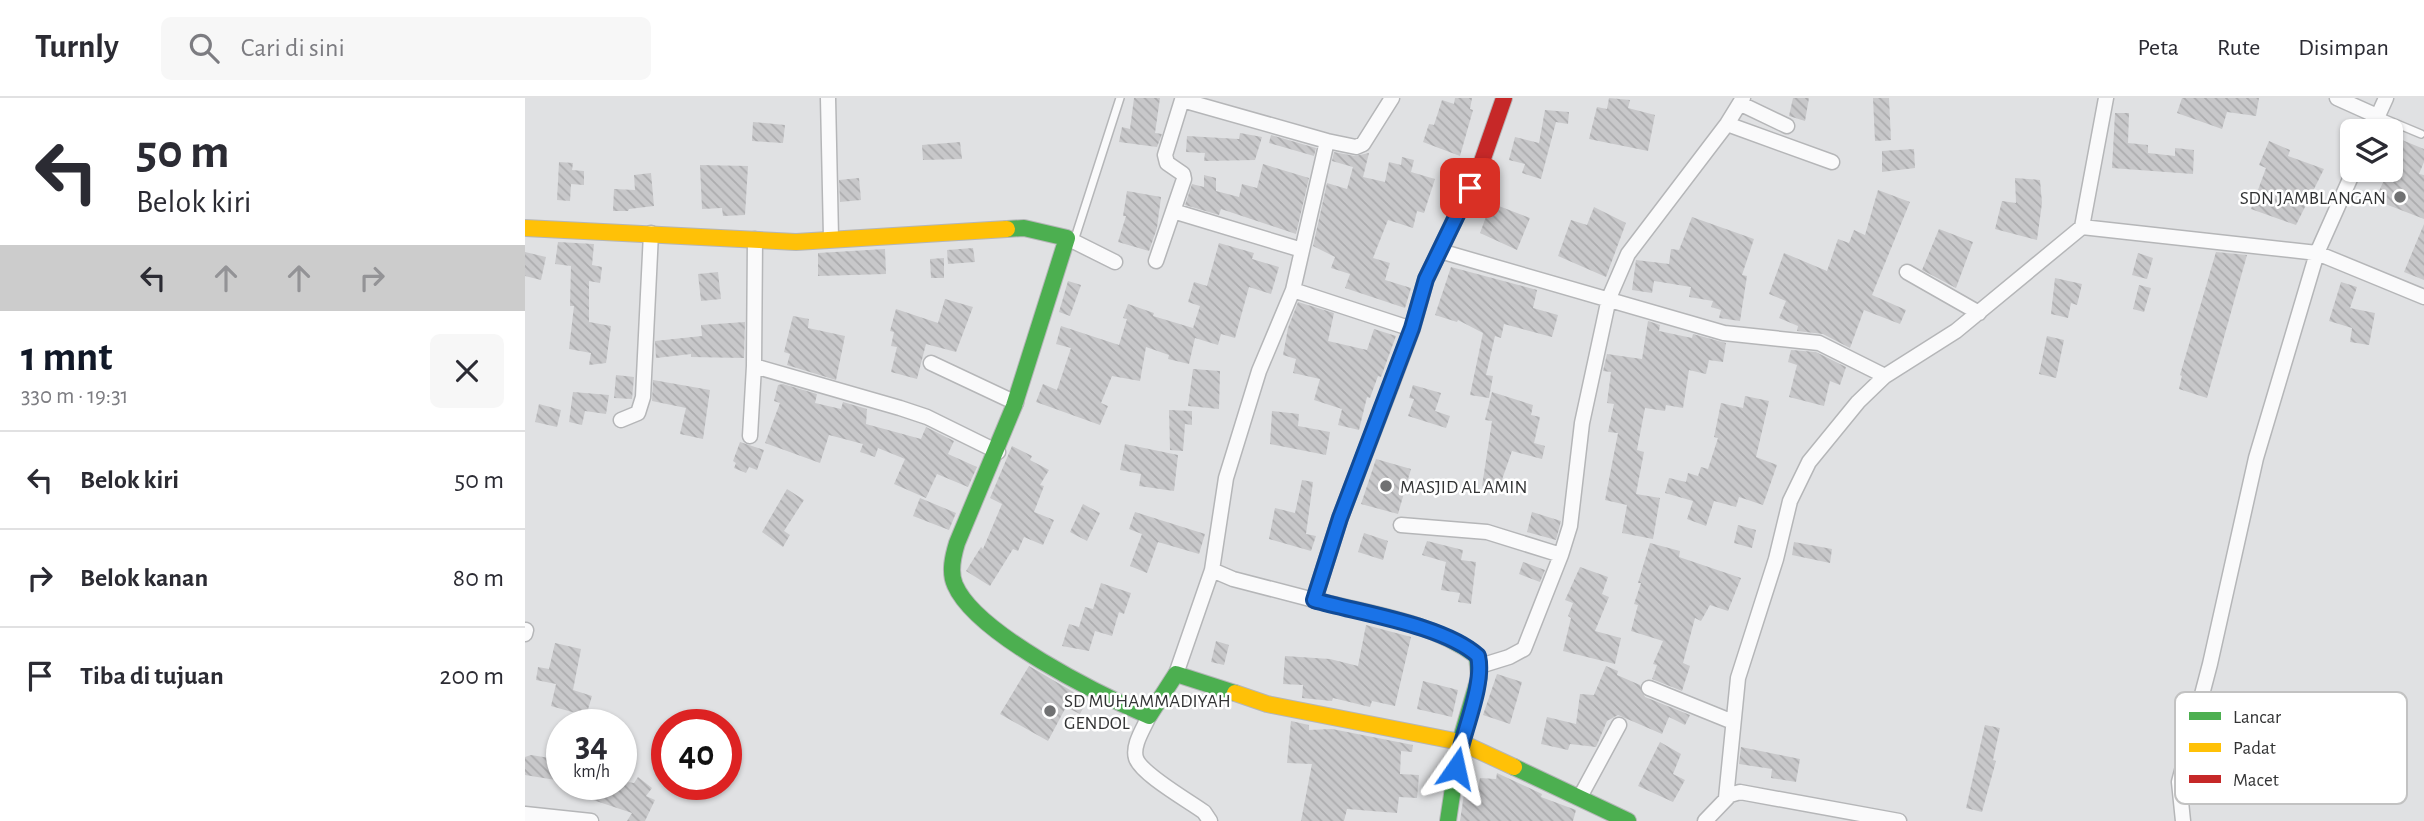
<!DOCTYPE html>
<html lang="id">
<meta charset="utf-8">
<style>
:root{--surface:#fff;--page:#f7f7f7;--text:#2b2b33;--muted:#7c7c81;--line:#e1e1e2;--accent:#111827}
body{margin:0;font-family:"Alegreya Sans",sans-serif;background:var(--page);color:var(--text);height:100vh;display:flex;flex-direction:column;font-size:26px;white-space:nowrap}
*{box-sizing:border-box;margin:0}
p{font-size:23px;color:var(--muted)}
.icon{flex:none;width:38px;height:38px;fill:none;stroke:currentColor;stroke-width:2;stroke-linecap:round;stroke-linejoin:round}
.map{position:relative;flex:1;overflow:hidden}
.details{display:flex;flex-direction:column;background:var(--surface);width:525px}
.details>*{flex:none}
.banner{background:#fff;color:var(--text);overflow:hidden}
.buttons{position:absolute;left:1815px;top:21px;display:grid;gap:14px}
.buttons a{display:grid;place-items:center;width:63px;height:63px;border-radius:10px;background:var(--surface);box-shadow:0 2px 5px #0004;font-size:35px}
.speed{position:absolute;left:21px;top:611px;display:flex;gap:14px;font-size:35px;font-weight:700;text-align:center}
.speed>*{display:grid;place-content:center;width:91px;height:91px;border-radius:50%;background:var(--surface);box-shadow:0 2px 5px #0004;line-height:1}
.speed small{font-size:18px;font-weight:400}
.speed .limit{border:10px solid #d22;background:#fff;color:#111}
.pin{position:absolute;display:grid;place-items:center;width:60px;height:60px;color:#fff;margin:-30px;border-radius:14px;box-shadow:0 4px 10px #0006}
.me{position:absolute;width:77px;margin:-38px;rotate:11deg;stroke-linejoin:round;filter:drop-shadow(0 0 5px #0008)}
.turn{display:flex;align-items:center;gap:24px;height:147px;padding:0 21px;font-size:32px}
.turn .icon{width:91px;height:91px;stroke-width:2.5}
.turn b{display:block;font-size:49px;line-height:60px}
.lanes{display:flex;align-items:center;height:66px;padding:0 21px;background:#0003;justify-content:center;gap:35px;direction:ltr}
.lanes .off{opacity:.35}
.round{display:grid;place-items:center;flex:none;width:74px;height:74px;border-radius:10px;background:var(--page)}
.head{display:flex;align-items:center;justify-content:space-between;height:119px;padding:0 21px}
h1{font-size:42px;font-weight:700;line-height:52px;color:var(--accent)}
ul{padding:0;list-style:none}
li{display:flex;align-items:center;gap:21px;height:98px;padding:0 21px;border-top:2px solid var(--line)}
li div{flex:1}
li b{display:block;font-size:26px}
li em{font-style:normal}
header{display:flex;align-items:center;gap:42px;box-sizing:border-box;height:98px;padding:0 35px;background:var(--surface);border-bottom:2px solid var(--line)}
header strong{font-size:33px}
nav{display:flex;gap:38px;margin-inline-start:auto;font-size:24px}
.search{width:490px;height:63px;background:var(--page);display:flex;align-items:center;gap:18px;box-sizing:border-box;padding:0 24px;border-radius:10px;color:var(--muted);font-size:26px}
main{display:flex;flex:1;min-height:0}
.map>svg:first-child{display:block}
.building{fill:url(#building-back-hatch)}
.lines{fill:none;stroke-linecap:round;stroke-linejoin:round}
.lane-casing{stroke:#b5b6b8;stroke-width:10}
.street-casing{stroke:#b5b6b8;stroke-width:17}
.fast-casing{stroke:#b5b6b8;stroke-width:18}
.slow-casing{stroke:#b5b6b8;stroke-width:18}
.jam-casing{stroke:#b5b6b8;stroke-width:18}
.lane{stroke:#fafafb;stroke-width:7}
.street{stroke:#fafafb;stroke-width:14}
.fast{stroke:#4caf50;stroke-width:16}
.slow{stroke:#ffc107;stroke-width:16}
.jam{stroke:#c62828;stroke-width:16}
.route-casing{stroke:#114b97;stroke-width:18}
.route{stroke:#1a73e8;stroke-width:12}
.poi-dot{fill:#707172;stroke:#fff;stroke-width:2.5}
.labels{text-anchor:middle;stroke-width:5;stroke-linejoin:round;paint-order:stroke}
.poi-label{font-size:19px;fill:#333435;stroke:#fff;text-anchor:start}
.key{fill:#fff;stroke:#c2c2c2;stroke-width:2}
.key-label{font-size:19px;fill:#333435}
</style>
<header>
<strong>Turnly</strong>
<div class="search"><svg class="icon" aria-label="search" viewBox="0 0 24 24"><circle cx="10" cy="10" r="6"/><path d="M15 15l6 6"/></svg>Cari di sini</div>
<nav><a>Peta</a><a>Rute</a><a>Disimpan</a></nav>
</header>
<main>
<section class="details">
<div class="banner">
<div class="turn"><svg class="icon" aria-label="left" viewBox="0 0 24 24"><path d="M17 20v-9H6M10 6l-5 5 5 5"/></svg><div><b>50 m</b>Belok kiri</div></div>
<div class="lanes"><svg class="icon" aria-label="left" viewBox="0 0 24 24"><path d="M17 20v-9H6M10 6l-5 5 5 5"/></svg><svg class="icon off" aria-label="ahead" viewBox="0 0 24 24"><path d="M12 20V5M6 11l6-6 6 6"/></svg><svg class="icon off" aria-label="ahead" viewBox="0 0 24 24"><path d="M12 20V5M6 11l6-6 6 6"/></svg><svg class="icon off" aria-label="right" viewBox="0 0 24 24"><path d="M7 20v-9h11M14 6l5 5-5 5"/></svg></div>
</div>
<div class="head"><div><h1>1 mnt</h1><p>330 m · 19:31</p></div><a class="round"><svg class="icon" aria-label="close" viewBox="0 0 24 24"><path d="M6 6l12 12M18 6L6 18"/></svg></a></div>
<ul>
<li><svg class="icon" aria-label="left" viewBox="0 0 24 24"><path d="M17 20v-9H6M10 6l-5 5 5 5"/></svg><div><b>Belok kiri</b></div><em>50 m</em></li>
<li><svg class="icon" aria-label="right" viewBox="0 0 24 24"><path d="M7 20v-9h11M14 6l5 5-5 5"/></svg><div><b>Belok kanan</b></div><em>80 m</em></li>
<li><svg class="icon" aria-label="arrive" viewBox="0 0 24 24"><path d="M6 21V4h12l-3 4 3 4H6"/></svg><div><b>Tiba di tujuan</b></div><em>200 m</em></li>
</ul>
</section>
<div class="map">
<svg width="1899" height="723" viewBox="0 0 1899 723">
<defs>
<pattern id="building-back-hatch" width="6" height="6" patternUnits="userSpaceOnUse" patternTransform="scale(1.75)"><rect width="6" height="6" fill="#c8c8ca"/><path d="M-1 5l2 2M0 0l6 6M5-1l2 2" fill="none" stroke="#acacae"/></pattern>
</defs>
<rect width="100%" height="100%" fill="#e0e1e3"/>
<path class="building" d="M609,0h26l-5,35 7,1 -5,13 -38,-5 3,-15 8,2z
M930,0h17l-2,11 3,1 -13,46 -37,-14 6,-18 5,1 8,-25 12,4z
M1084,0l21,2 -2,8 27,7 -7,36 -59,-12 8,-32 10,2z
M1268,0h16l-4,23 -16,-5z
M1348,0h16l2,42 -16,1z
M1657,0h77l-3,18 -29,-4 -5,17 -45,-16z
M1020,12l24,2 -1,12 -12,-2 -15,57 -19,-6 3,-9 -16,-4 6,-23 24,6z
M1590,15h14l-1,30 20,2v8l27,3v-8l19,2 -1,24 -81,-6z
M228,24l32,3 -2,18 -31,-2z
M715,35l22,4 -7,23 -51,1 1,-8 -19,-1 1,-16 52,3z
M746,37l45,13 -2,8 -45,-13z
M1877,42l22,9v13l-5,12 5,1v44l-49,-19z
M1744,43l21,9 -2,6 36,13 -28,56 -45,-16 15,-41 -7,-3z
M435,44l2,17 -39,1 -1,-15z
M1389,51l1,19 -33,4v-21z
M809,54l21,4 14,-3 -6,24 22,5 4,-20 12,3 1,-8 12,3 -3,12 24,7 -11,34 -7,-2 -4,17 -25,-8 -15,38 17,5 -5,17 26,8 -6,20 -60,-20 5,-14 -19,-6 4,-11 -22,-11 14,-63 20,6 6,-22 -21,-6z
M34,64l14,1 -1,7 12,1v14l-13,-1 -1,17 -13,-1z
M738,66l46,14 -13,56 -75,-25 -2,6 -34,-10 7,-21 12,3v-12l12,3v13l23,6 3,-13 15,4z
M175,67l48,1 -3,49 -22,1 -1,-8 -20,1z
M126,75l3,33 -25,3 -1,2h-15l1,-22 21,1 -1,-15z
M334,80l2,22 -21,2 -1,-22z
M1490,80l25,2 2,23 -5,37 -42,-11 7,-28 14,2z
M1353,92l32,12 -38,93 34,15 -6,14 -36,-14 -14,38 -27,-14 -26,-3 1,-5 -19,-8 7,-17 -17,-7 15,-41 43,18 11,-32 11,4 5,-13 11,5z
M602,93l34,6 -4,31 -8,23 -31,-9 8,-26h-3z
M966,105l39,15 -13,32 -37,-17z
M1069,109l32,16 -20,54 -48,-21 13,-36 16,5z
M1167,119l62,22 -12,36 5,1 -7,45 -21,-3 2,-8 -10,-3 2,-6 -24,-4 2,-10 -37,-6 -2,12 -20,-3 4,-30 33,4 2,-15 8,1z
M1899,126v56l-20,-8z
M1414,131l34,13 -17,46 -34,-18z
M33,144l36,2 -2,21 10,2 -2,16 -11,-2v41l22,4 -5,37 -17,2 2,-12 -22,-4 5,-43h-4l1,-40 -16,-2z
M694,145l35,10 -2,6 27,8 -8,27 -22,-7 -14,51 -14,-4 -3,11 -23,-7 -6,26 -21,-5 1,-4 -23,-8 -6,34 -28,-5 -11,27 7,3 -8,19 -64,-23 7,-18 14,6 14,-42 -15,-4 5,-18 58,19 8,-26 -4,-1 5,-14 26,9 -1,3 40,12 7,-22 -12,-4 6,-20 13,4z
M448,150l2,14 -27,2 -1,-14z
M360,151l1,25 -68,2v-23z
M0,154l21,5 -5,23 -16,-4z
M1691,154l31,3 -40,143 -28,-9 3,-13 -2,-1z
M1613,155l15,5 -6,21 -15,-4z
M419,160v20h-13l-1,-19z
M926,169l86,23 -4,18 25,7 -6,22 -48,-13 -3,14 -6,-2 -9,39 7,1 -4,22 -19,-3 13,-62 -25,-13 -1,2 -22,-7z
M193,174l3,27 -20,2 -3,-27z
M1530,180l27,6 -5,21 -6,-2 -3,15 -17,-4z
M543,183l13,4 -11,31 -11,-4z
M1816,184l16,5 -7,21 25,5 -6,32 -19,-3 2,-14 -23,-7z
M1614,187l12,3 -7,24 -11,-3z
M420,201l28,8 -17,45 -30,-8 -9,35 -26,-7 6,-25 -6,-1 3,-14 -4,-1 6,-22 42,14z
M773,204l36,11 -6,28 39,9 7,-21 22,7 -15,41 -3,-1 -8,22 -3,-1 -8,33 -21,-5 4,-16 -28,-9 6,-21 -27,-6 3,-14 -13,-4 5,-27z
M268,218l16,3 -1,9 37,8 -9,44 -49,-15 3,-11 -6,-2z
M1123,223l12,4 -1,6 33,7 1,-4 33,9 -3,19 -14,-2 -3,14 -17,-4 -6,38 -17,-3 -1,6 -20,-3 -8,42 7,2 -8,42 24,4 -7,41 -31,-6 5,-28 -22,-5 13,-67 -10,-1 6,-28 -7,-1 4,-31 -8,-1 4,-17 35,5z
M220,224l-1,36 -53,-1v-3l-35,4 -1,-17 47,-5 -1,-11z
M1522,238l17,4 -8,38 -17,-4z
M1266,252l25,2 30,15 -6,18 -10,-4 -6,25 -35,-9 8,-32 -9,-3z
M668,271l27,2 -1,38 -31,-3z
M91,277l18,2 -2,22 -18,-1z
M128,282l57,10 -7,49 -23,-5 6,-26 -34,-7z
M258,286l34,10 -2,9 26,6 2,-7 24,7 -1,15 55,15 5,-12 28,14 -6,13 29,13 -9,20 -31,-13 -11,24 -32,-14 11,-25 -27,-11 -3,9 -15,-5 3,-8 -34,-9 -9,28 -55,-20 15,-40 -6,-2 4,-16z
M888,287l28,8 -6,18 15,5 -4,12 -38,-12 6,-17 -5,-1z
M48,294l36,3 -3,19 -21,-3 -3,14 -13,-3z
M967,294l41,13 -2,10 9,2 -6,26 11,3 -3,13 -30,-8 -14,40 -16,-5 10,-65 -7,-1z
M1220,298l24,5 -13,56 21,8 -14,40 -24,-8 -3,10 -22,-6 -8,25 -19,-7 6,-18 -28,-8 4,-15 17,4 2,-9 10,3 3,-9 7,2 10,-31 -4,-1 7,-34 22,5z
M14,306l22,6 -4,17 -22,-5z
M644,312l23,1v14l-7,-1 -2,27 -13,-1z
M747,313l27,3 -1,12 32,6 -4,23 -56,-11z
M215,344l24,8 -7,20 -8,-3 -3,6 -12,-5 2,-5 -3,-2z
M600,346l53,11 -4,36 -35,-5 2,-12 -21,-4z
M487,348l20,10 -2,4 19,10 -9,15 4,1 -10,26 20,8 -11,25 -19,-8 -6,14 -5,-2 -23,37 -24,-15 15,-24 2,2 19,-45 -12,-6z
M851,361l35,10 -13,45 -37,-10z
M777,382l11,2 -7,52 10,2 -5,15 -42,-12 6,-31 20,5z
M262,391l17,11 -20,31 6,4 -7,12 -21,-15z
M395,400l36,15 -7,17 -36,-14z
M558,406l17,9 -13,28 -17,-9z
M610,414l70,22 -6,20 -41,-12 -11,31 -17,-7 12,-32 -13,-5z
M1007,414l29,9 -5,19 -29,-8z
M1213,427l18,5 -4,18 -18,-5z
M839,435l24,8 -5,19 -25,-8z
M902,443l36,9 -2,10 15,2 -5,42 -13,-2 2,-9 -19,-3 5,-28 -24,-7z
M1269,444l38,7 -2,14 -38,-8z
M1125,445l30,8 -1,6 62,21 -13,33 -18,-6 -9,16 -6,-3 -12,45 7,3 -8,25 -30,-12 5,-14 -4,-1 10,-23 -32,-10 7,-26 -4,-1 7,-21h-3z
M998,464l22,8 -5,12 -21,-8z
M1055,469l28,10 -6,17 7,3 -14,34 26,7 -6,26 -52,-13 8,-33 -3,-2 5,-13 -8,-3z
M576,485l30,10 -7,21 -5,-2 -7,24 -17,-5 -6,20 -27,-5 7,-22 10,3 6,-20 8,2z
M841,527l45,12 -16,69 -23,-5 -2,6 -37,-9 -1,3 -30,-3 1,-13 -20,-1 2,-28 45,3 28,7z
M691,543l13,4 -5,20 -13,-3z
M30,545l26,6 -8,41 19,6 -6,20 -35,-10 5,-22 -20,-4 2,-13 11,2z
M504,568l58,34 -7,14 -14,-7 -18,34 -48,-27z
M1081,568l12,5 -1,4 23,10 5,12 45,18 -5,10 -16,-8 -7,17 -44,-19 -11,6 -11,26 -26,-3 -2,6 -27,-6 6,-27 29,7 4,-30 14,1z
M972,576l25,8 -12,42 -27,-9z
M898,583l35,9 -6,27 -35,-8z
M766,623l18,4v5l23,-1 81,16 -1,7 -11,-1 -1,23 19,1 -2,23 -18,-1 -2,16 -50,-4 -3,12h-43l11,-57 -25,-1z
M1460,627l15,3 -7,32 3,1 -14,51 -16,-4z
M1135,644l21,12 -8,20 12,6 -12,22 -35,-16z
M1216,649l59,12 -4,23 -25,-4 1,-9 -33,-5z
M6,657l31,5v21l-37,-6v-18z
M972,675l45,21 -1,3 35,13 -3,11h-113l4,-27 12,3 4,-19 16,1z
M113,679l14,11 -6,8 9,4 -10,21h-18l5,-8 -51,-17 2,-12h38v-3l13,2z"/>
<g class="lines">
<g class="lane-casing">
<path id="lane" d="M1853,18l43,18
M549,143l46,-143"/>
</g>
<g class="street-casing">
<path id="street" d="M303,0l3,139
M1812,0l40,18
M1216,6l46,22
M1202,26l105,38
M1846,33l15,-33
M802,43l29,6 7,-3 29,-46
M648,113l129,39
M1557,129l235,26 107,44
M542,140l48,24
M915,153l284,82 95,10 66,33
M631,163l28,-82 -1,-5 -16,-11 -2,-8 17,-55 145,41 -34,149 -34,81 -33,107 -14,92 21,9 81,21
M1382,174l72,41
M768,192l119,39
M406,265l85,40
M229,268l146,42 27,9 71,35
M96,322l17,-7 5,-16 8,-164
M225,338l4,-70 1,-127
M876,427l86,7 74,23
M0,536l1,-4
M955,568l29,-9 15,-8 37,-94 9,-29 12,-103 27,-125 19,-44 99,-130 16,-26
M651,576l36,-104
M1124,590l84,34
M624,618c-5,12 -17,29 -13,42 5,16 53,43 68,54l6,9
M1055,699l39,-72
M1201,700l12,-120 38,-119 14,-58 19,-39 49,-60 27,-26 71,-45 126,-104 24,-129
M0,716l66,7
M1180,723l25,-26 10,-3 159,29
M1658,723l-4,-39 31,-118 46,-206 61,-205 37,-83"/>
</g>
<g class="fast-casing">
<path id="fast" d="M482,131l17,-1 43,10 -53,168 -57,137c-4,13 -8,29 -2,42 21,49 145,110 194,131l27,-42 59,19
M866,287l-51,133 -26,82c55,14 116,21 163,56l2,21 -19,65 -12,79
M989,669l114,54"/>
</g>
<g class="slow-casing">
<path id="slow" d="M0,130l271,14 211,-13
M710,595l32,11 193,38 54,25"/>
</g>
<g class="jam-casing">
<path id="jam" d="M866,287l21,-56 14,-50 54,-112 24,-69"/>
</g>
<use href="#lane" class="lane"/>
<use href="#street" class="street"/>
<use href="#fast" class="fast"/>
<use href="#slow" class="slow"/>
<use href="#jam" class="jam"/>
</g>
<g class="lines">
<g class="route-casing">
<path id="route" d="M931,670c5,-32 29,-83 22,-112 -34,-31 -119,-43 -164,-56l26,-82 72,-190 14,-49 44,-91"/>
</g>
<use href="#route" class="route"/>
</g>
<g class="poi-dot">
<circle cx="1875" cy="99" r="7"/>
<circle cx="861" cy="388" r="7"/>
<circle cx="525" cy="613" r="7"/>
</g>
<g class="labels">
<g class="poi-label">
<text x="1861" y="106" text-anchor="end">SDN JAMBLANGAN</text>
<text x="875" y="395">MASJID AL AMIN</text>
<text x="539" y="609">SD MUHAMMADIYAH<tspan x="539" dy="22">GENDOL</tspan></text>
</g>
</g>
<rect x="1650" y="594" width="232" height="112" rx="10" class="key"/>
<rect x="1664" y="614" width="32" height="8" fill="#4caf50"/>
<rect x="1664" y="645" width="32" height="9" fill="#ffc107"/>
<rect x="1664" y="677" width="32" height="8" fill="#c62828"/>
<g class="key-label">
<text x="1708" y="625">Lancar</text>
<text x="1708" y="656">Padat</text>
<text x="1708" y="688">Macet</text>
</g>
</svg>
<div class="buttons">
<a><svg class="icon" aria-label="layers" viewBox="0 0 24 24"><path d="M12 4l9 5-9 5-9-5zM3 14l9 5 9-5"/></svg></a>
</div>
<div class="speed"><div>34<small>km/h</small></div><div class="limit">40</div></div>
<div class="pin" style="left:945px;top:90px;background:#d93025"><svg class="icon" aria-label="arrive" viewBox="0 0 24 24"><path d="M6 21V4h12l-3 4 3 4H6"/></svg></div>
<svg class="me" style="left:931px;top:670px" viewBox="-20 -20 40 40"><path d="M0-17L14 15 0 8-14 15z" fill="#1a73e8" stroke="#fff" stroke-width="4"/></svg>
</div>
</main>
